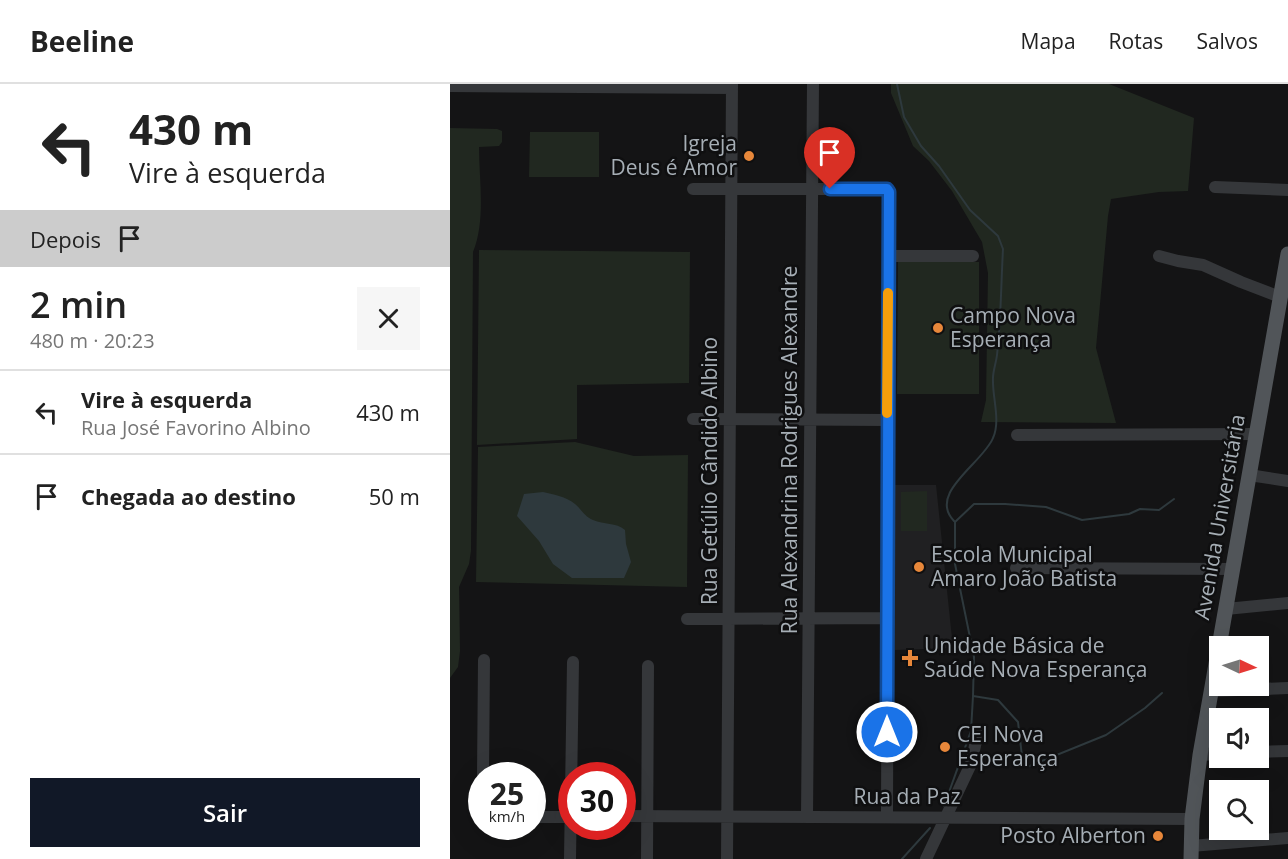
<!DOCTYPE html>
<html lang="pt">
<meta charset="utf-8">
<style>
:root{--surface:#fff;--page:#f6f6f6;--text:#222;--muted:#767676;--line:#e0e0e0;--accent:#111827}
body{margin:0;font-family:"Open Sans",sans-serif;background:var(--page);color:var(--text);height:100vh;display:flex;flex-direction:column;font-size:22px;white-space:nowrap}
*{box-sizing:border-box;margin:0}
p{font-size:20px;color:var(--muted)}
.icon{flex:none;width:33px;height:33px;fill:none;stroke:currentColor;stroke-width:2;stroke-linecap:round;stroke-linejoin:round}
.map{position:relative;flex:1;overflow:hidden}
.panel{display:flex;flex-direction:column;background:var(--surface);width:450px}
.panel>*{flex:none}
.top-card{background:#fff;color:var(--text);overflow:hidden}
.needle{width:39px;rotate:94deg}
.fabs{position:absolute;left:759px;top:552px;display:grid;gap:12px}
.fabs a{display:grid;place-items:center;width:60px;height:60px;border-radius:0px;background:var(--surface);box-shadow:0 6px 24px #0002;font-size:30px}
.speed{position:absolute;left:18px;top:678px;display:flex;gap:12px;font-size:30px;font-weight:700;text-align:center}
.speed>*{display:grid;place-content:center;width:78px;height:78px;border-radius:50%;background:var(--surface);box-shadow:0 6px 24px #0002;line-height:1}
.speed small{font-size:15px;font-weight:400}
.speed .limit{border:9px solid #d22;background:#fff;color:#111}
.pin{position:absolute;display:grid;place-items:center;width:51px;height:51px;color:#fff;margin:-62px -26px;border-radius:50% 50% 50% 0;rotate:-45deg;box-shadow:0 0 6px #0007}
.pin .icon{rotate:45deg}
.me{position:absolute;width:66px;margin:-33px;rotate:0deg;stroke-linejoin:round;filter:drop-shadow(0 0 4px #0008)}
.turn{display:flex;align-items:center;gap:21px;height:126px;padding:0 30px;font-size:27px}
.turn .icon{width:78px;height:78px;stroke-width:2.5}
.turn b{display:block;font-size:42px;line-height:51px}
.then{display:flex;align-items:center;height:57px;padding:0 30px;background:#0003;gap:12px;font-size:22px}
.round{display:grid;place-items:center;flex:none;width:63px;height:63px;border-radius:0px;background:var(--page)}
.head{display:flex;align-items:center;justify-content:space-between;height:102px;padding:0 30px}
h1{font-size:36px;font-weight:600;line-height:45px}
.action{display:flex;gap:12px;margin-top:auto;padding:12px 30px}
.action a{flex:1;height:69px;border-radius:0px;background:var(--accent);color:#fff;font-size:24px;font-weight:600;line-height:69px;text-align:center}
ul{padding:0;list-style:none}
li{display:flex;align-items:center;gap:18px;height:84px;padding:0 30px;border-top:2px solid var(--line)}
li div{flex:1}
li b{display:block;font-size:22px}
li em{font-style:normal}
header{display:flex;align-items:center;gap:36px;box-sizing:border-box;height:84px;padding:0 30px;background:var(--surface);border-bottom:2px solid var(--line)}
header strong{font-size:28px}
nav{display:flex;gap:33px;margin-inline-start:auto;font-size:21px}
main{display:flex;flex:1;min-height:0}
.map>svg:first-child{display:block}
.built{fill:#202022}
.green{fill:#212820}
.water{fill:#2e393d}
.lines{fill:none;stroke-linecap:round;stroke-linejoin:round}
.stream{stroke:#2e393d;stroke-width:2}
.minor{stroke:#35373a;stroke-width:12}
.major{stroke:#515559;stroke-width:15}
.route-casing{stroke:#114b97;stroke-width:15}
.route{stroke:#1a73e8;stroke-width:10}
.slow{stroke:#f59e0b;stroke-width:10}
.poi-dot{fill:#e7873a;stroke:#0f0f10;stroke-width:2}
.labels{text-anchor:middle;stroke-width:5;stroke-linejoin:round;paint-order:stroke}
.poi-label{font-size:21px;fill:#a6aeb5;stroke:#0f0f10;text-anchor:start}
.street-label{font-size:21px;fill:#a6aeb5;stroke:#0f0f10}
</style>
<header>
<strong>Beeline</strong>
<nav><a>Mapa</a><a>Rotas</a><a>Salvos</a></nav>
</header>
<main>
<section class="panel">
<div class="top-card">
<div class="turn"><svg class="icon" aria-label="left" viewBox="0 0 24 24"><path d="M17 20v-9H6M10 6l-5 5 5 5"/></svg><div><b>430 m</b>Vire à esquerda</div></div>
<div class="then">Depois<svg class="icon" aria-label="arrive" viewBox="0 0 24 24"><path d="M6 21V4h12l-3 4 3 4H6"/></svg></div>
</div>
<div class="head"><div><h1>2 min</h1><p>480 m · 20:23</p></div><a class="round"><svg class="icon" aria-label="close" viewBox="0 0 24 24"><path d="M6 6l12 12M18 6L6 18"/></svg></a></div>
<ul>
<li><svg class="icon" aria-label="left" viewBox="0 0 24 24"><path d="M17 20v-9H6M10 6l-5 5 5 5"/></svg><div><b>Vire à esquerda</b><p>Rua José Favorino Albino</p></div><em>430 m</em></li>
<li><svg class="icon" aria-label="arrive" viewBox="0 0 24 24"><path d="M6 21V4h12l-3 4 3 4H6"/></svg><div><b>Chegada ao destino</b></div><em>50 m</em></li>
</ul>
<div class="action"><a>Sair</a></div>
</section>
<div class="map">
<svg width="838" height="775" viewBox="0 0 838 775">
<rect width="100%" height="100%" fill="#141415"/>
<path class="built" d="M444,401h42l17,163 -58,2z"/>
<path class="green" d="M441,0h218l85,34 -6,73 -29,1 -48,7 -3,17 -12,132 20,75 -135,-1 5,-22 2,-127 -6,-31 -30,-51 -23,-30 -16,-15 -22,-53z
M0,44l47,1 5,2v11l-3,4 -20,1c0,33 7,73 -6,105l-2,299 -2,13 -10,23 1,64 -2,16 -8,11z
M80,48h69v45h-70z
M29,166l211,2 -1,131 -112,2v54l-100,6z
M448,177l81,1v132h-82z
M125,358l59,14 54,-1 -1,132 -211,-5 2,-135z
M477,407v40h-26v-39z"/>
<path class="water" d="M93,408c12,3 22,4 32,12 6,5 10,13 18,16 11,5 23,2 32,10l1,14 5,18 -7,16h-52l-19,-14 -14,-23 -22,-25 7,-22z"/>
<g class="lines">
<path class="stream" d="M447,0l7,33 17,29 18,20 31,44 28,26 5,13c-2,36 -2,71 -6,106 -1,8 -4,16 -4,23 -1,19 8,42 0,60 -10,25 -66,55 -39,83
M523,612l25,4 20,22 5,43 4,2 79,-32 39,-27 17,-15
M494,722l27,-75 2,-35 1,-39 -19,-93v-42l19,-18h31l41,3 36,13 47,-6 11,-5 19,1 15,-11
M452,775l28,-31"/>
<path class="minor" d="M0,2l282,2
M765,103l73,3
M243,105h191l5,3 -2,625
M438,172h85
M709,172l19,5 25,4 38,17 39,15
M243,335l194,1
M567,351l239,-1
M799,391l39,6
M566,484l217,1
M776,525l62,-6
M237,535l200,-1
M761,607l77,-3
M808,668l30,-1
M750,671l20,-1
M33,692l1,-116
M172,732l570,3
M82,733h40
M357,733l6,-733
M741,762l97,-8
M120,775l3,-197
M197,775l1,-193
M277,775l5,-775
M476,775l45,-95 7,-32"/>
<path class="major" d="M741,775l1,-40 8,-64 88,-501"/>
</g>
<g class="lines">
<g class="route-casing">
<path id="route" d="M380,105h57l2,3 -2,540"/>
</g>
<use href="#route" class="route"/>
<path class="slow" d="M437,329l1,-120"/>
</g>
<g class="poi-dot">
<circle cx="299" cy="72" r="6"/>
<circle cx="488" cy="244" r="6"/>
<circle cx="469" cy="483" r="6"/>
<path d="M457 565h6v6h6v6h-6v6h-6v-6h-6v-6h6z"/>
<circle cx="495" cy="663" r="6"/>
<circle cx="708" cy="752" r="6"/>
</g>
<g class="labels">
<g class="poi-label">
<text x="287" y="67" text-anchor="end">Igreja<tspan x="287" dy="24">Deus é Amor</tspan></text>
<text x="500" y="239">Campo Nova<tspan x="500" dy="24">Esperança</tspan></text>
<text x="481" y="478">Escola Municipal<tspan x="481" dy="24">Amaro João Batista</tspan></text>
<text x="474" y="569">Unidade Básica de<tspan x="474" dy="24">Saúde Nova Esperança</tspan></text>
<text x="507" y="658">CEI Nova<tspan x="507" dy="24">Esperança</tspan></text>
<text x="696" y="759" text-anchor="end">Posto Alberton</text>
</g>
<g class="street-label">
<text transform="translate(340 366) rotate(-90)" y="7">Rua Alexandrina Rodrigues Alexandre</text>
<text transform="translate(260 387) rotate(-90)" y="7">Rua Getúlio Cândido Albino</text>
<text transform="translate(770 433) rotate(-80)" y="7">Avenida Universitária</text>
<text x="457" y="720">Rua da Paz</text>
</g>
</g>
</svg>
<div class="fabs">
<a><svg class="needle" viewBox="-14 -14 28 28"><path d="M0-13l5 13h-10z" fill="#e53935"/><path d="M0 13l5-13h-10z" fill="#767676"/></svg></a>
<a><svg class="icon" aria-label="sound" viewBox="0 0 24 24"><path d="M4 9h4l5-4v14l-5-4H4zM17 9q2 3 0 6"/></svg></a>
<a><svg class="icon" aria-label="search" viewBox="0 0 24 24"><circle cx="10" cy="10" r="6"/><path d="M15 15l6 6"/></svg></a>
</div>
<div class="speed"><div>25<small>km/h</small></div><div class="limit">30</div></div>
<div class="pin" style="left:380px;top:105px;background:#d93025"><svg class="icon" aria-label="arrive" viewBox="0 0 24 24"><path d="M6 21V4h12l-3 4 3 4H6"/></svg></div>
<svg class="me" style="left:437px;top:648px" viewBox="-20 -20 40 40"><circle r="17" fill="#1a73e8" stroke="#fff" stroke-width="3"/><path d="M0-11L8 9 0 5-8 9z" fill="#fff"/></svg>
</div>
</main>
